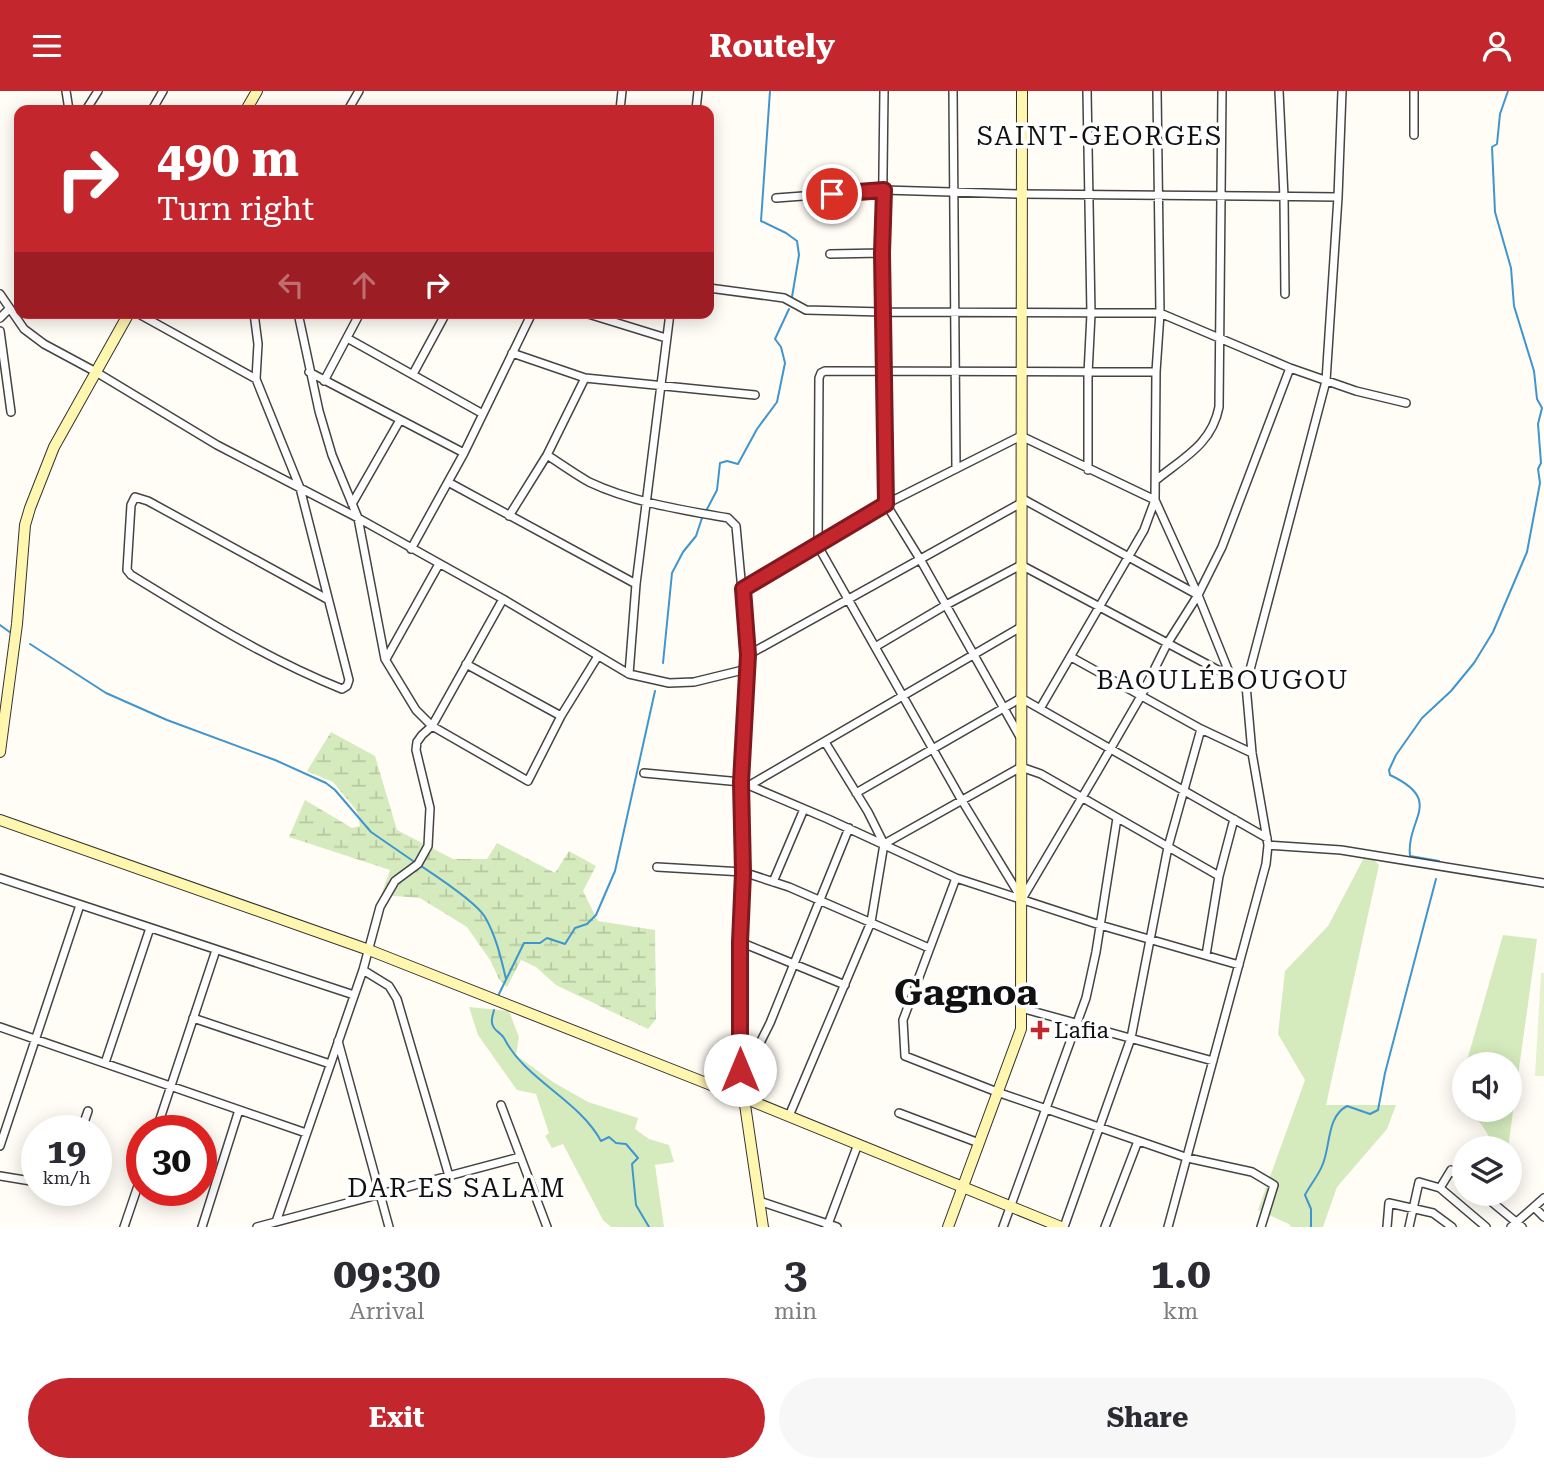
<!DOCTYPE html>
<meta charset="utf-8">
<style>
:root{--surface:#fff;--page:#f7f7f7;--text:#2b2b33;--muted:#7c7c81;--accent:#c4262e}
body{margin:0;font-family:"Roboto Serif",serif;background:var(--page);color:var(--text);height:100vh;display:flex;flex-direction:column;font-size:26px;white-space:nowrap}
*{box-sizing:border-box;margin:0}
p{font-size:23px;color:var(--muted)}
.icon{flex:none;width:38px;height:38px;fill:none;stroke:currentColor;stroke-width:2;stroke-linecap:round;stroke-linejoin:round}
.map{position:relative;height:1136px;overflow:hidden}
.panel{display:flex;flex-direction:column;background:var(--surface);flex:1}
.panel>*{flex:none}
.hud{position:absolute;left:14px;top:14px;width:700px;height:214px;border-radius:14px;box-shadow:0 4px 18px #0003;background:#c4262e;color:#fff;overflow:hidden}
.tools{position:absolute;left:1452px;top:961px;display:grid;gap:14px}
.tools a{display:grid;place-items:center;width:70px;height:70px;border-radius:50%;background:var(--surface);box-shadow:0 4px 18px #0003;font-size:35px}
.speed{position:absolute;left:21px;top:1024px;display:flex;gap:14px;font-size:35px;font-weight:700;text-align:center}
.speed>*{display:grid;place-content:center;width:91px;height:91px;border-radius:50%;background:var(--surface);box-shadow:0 4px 18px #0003;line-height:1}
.speed small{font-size:18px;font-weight:400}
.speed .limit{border:10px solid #d22;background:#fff;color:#111}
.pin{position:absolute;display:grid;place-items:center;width:60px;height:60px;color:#fff;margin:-30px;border:4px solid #fff;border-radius:50%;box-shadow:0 2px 7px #0007}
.me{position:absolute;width:77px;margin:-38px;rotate:0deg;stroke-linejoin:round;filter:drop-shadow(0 0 5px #0008)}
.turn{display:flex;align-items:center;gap:24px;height:147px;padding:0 28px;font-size:32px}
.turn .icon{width:91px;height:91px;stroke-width:2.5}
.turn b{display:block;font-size:49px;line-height:60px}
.lanes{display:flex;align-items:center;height:66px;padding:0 28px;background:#0003;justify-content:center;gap:35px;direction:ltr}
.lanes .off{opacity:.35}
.eta{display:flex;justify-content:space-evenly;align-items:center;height:119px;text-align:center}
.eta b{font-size:42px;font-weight:700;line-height:49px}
.cta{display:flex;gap:14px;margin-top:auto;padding:14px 28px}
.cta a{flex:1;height:80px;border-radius:42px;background:var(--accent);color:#fff;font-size:28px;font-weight:700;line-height:80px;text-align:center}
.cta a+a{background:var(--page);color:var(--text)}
header{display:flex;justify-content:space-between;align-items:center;height:91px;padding:0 28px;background:var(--accent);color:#fff;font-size:32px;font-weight:700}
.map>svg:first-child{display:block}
.grass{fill:#d5ebbd}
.wetland{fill:url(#wetland-marsh)}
.pitch{fill:#e6f2cf}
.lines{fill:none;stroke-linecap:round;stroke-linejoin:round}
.stream{stroke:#3f96cf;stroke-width:2}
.street-casing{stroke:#444;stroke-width:10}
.secondary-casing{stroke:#333;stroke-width:12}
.street{stroke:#fff;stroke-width:7}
.secondary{stroke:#fff6b0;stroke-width:10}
.route-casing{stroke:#7f191e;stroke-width:18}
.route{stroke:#c4262e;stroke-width:12}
.poi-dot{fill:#c4262e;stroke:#fff;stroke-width:2.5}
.labels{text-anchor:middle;stroke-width:7;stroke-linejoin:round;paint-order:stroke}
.poi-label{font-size:23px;fill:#111;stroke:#fff;text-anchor:start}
.quarter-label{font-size:26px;letter-spacing:2px;fill:#111;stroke:#fff}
.town-label{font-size:37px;font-weight:bold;fill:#111;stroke:#fff}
</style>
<header><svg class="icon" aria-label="menu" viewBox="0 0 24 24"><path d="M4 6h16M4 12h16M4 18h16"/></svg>Routely<svg class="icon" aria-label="person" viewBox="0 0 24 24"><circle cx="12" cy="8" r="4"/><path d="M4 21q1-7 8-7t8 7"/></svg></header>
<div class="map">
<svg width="1544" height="1136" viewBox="0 0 1544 1136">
<defs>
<pattern id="wetland-marsh" width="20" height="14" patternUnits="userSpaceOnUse" patternTransform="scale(1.75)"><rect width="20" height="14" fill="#d5ebbd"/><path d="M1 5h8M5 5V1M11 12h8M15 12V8" fill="none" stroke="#b6c8a1"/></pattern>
</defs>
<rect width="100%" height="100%" fill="#fffdf5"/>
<path class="grass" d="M1367,761l12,13 -53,240h70l-9,24 -50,58 -14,40h-32l-2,-3 -31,-14 47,-130 -27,-46 7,-63 43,-45z
M1503,844l34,4 -29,209h-12l-14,-23 -14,-15 42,-1v-45h-44z
M469,916l40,4 10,26 -3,18 37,27 35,20 50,16 -3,11 14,10 20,6 5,17 -19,3 9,62h-53l-8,-7 -40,-76 -11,4 -7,-12 4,-3 -13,-39 -19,-4 -39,-55z"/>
<path class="wetland" d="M331,641l44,24 22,74 56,29h34l10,-16 58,30 14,-22 27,15 -13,25 15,30 57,9 1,89 -8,10 -92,-44 -20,-18 -15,-7 -14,27 -8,-8 -9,-19 -23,-33 -47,-29 -39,-3 9,-25 -101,-33 16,-37 47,28 8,-2 -3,-15 -24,-29 -26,-11z"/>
<path class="pitch" d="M1541,882h3v103h-9z"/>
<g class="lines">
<path class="stream" d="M770,0l-9,130 25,12 11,8 2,14 -7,42
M705,422l12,-23 3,-27 7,-2 11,3 19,-35 20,-27 8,-39 -4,-16 -6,-8 14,-30
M0,534l11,8
M30,553l76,49 61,27 108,40 51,23 9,7 36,42 45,31
M663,572l9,-90 11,-21 13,-16 6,-18
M1439,770l-29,-5c-4,-38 35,-55 -20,-81l-1,-5 7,-15 26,-37 29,-27 23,-28 19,-31 34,-80 13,-69 -2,-14 3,-6 -3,-39 4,-16 -5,-9 -3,-28 -20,-65 -3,-38 -16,-56 -3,-65 5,-3 3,-30 8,-23
M421,775c15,10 55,36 64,51 11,19 16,41 21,62
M499,903l25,-51h16l7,-5 18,6 10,-16 12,-4 9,-9 19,-44 40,-180
M494,919c-1,5 -4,11 -1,16 2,5 8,7 11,12 21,42 74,61 97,103l8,-4 7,6 10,1 12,14 -6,6 4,41 13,22
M1311,1136v-18l-6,-14c5,-10 13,-19 17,-29 9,-19 4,-49 25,-60l23,8 8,-4 7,-37 51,-194"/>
<g class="street-casing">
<path id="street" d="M66,0l3,19
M884,0l-2,162 4,251 34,55 100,178
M953,0l3,378
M1087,0l4,223 -3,60v96
M1279,0l5,106 1,97
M86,19l12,-19
M152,19l11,-19
M348,19l11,-19
M620,19l2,-19
M696,19l2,-19
M1414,44v-44
M776,107l108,-8 138,4 316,3
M830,163l52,-1
M709,197l75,10 22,12 77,2 277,1 130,55 66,23 50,12
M0,203l24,35 20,15 52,28 121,73 141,73 145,81 126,75 40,9 25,-1 53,-13
M137,222l119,66
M254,222l4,31 -2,35 44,109 49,192 -2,6 -5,3c-75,-30 -142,-72 -211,-114l-4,-5 4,-65 4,-8 13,4 179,98
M298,222l21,98 13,44 26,63 27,141 31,51 16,16 96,55 33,-65 37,-60
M585,222l81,25
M0,227l9,-9
M0,240l11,81
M347,247l136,76
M512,262l73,25 170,17
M309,281l155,81
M413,283l33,-61
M324,290l36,-68
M547,364c14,9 28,19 42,27 42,20 93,28 139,36l8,8 12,129 -7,127 2,90 -3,70v129l4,27
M1156,389c27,-22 56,-36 63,-73l3,-316
M448,391l188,102
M1021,407l177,97
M352,413l48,-84
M509,425l38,-61 38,-77
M411,458l53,-96 68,-140
M743,498l143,-85 135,-68 134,64 43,95 33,82
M875,556l71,-42 75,-40 225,120
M748,564l273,-152
M1071,566l130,72 51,24
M386,568l53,-95
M466,573l95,52
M629,583l7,-90 34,-271
M1041,616l103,-177 11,-30 1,-128 4,-59 -3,-222
M644,682l97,9 87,37 128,59 144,47 139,40
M750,694l271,-158
M856,702l165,-95 246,140
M884,753l137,-77 20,7 178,102
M1268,754l73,5 203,33
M657,776l86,5 46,15 140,61
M0,787l354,117
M956,787l-53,142 2,36 92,36 191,66 64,14 22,13 -13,42
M773,791l31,-73
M1020,805l-59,-97 -143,-253 1,-168 2,-5 4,-2 331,1
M1022,808l75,-127 44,-76 26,-52 31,-49 24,-48 68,-179
M740,851l105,43
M1206,864l13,-79 15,-57
M363,879l26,16 8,13 52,177
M1021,917l192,53
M193,927l137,46
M0,936l306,106
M338,950l51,186
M105,972l45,-135
M740,980l11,-10 19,-38 79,-195
M501,1014l46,122
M899,1022l80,30
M789,1025l82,-194 13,-78 -16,-32 -43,-70
M81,1040l7,-20
M156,1040l60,-181
M0,1055l80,-241
M0,1085l37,6
M1440,1097l11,-18 14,11
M1481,1102l41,34
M759,1110l78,26
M1534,1116l10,10
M276,1131l87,-252 17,-63 15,-26 23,-17 10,-18 2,-38 -14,-58 1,-8 5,-7 10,-9 71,-127
M124,1136l18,-53
M202,1136l37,-117
M257,1136l263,-70
M827,1136l31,-83
M1003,1136l83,-229 10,-46 21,-134
M1064,1136l67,-189 37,-191 33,-118
M1105,1136l33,-86
M1168,1136l98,-363 2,-19 -16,-92 -6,-68 80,-304 12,-184 4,-106
M1387,1136l2,-24 44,10 19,14
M1409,1136l10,-45 21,6 46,39
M1511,1136l33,-29"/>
</g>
<g class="secondary-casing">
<path id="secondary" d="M246,19l11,-19
M0,661l17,-128 8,-99 5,-17 24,-61 75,-134
M0,729l369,130 375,148 317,129
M744,1007l19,129
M948,1136l73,-198 1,-938"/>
</g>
<use href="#street" class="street"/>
<use href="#secondary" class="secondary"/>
</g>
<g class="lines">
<g class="route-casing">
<path id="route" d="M740,979v-128l3,-69 -2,-91 7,-127 -5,-66 143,-85 -4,-251 2,-63 -52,4"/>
</g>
<use href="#route" class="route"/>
</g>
<path class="poi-dot" d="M1036.5 928.5h7v7h7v7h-7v7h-7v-7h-7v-7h7z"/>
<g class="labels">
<g class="poi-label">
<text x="1054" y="947">Lafia</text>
</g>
<g class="quarter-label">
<text x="1100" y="54">SAINT-GEORGES</text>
<text x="1223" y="598">BAOULÉBOUGOU</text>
<text x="457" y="1106">DAR ES SALAM</text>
</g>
<g class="town-label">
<text x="966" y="914">Gagnoa</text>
</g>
</g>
</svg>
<div class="tools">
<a><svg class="icon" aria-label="sound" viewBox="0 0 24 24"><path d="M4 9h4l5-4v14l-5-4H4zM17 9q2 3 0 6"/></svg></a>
<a><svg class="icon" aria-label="layers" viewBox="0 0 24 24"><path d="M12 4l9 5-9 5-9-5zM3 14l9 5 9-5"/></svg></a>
</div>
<div class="speed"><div>19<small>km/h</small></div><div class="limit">30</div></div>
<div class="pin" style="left:832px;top:103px;background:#d93025"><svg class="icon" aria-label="arrive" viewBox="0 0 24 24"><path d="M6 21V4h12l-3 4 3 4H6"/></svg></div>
<svg class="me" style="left:740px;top:979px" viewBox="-20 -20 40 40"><circle r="19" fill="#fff"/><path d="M0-13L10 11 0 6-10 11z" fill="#c4262e"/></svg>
<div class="hud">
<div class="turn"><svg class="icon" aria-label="right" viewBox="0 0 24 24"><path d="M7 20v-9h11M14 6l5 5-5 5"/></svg><div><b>490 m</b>Turn right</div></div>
<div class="lanes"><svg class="icon off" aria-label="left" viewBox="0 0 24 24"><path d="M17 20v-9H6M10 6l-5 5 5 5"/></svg><svg class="icon off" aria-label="ahead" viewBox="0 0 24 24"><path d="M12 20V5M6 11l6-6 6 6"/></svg><svg class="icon" aria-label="right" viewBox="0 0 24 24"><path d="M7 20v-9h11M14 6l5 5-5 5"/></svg></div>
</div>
</div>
<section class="panel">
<div class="eta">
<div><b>09:30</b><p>Arrival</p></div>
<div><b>3</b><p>min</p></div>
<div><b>1.0</b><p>km</p></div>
</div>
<div class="cta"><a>Exit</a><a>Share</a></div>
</section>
